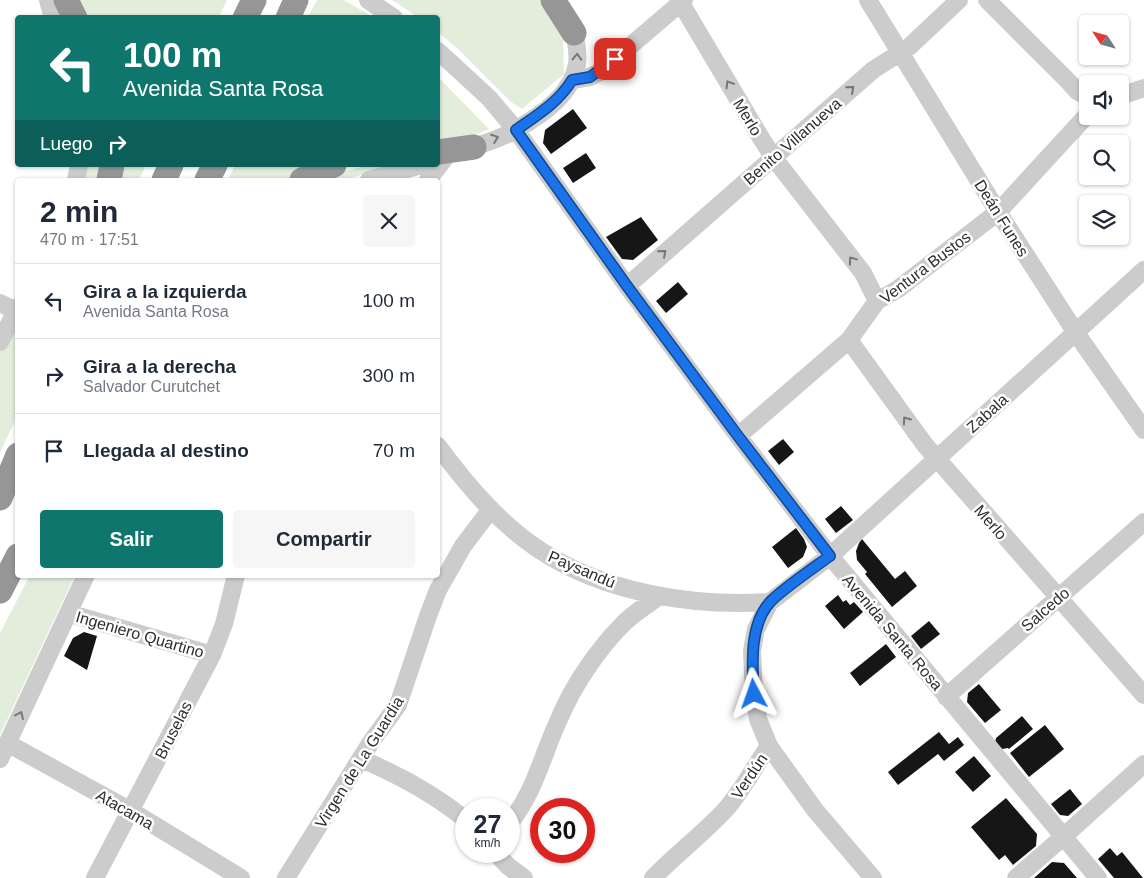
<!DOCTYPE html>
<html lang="es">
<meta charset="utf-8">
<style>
:root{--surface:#fff;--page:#f6f6f7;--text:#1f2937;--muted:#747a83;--line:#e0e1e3;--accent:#0f766e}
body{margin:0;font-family:Arial,sans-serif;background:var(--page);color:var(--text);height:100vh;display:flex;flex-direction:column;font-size:19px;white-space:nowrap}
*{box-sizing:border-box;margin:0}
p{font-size:16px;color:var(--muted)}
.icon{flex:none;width:28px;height:28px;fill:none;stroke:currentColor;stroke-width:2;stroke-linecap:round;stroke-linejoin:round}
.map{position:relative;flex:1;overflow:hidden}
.panel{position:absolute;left:15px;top:178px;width:425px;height:400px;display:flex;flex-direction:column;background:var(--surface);border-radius:5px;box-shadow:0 1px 4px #0004}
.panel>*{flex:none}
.banner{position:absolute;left:15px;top:15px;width:425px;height:152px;border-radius:5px;box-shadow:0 1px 4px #0004;background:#0f766e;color:#fff;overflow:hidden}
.needle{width:32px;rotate:306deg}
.buttons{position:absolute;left:1079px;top:15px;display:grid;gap:10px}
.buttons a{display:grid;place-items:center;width:50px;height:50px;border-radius:5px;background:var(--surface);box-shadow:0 1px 4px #0004;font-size:25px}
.speed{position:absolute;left:455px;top:798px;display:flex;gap:10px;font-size:25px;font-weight:700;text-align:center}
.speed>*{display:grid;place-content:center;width:65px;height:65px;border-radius:50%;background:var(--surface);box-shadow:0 1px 4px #0004;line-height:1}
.speed small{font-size:12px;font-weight:400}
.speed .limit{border:8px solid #d22;background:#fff;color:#111}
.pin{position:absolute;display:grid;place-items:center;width:42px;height:42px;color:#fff;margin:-21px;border-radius:10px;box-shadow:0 2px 8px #0006}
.me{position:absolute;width:55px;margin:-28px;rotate:356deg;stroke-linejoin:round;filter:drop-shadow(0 0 4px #0008)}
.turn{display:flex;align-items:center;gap:18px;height:105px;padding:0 25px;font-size:22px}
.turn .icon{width:65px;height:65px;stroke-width:2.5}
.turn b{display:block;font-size:35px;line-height:42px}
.then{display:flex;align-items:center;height:48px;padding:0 25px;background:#0003;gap:10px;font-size:19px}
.round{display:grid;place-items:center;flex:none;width:52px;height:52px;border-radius:5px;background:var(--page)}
.overview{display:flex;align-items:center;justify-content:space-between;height:85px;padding:0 25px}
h1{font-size:30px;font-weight:800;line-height:38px}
.button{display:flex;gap:10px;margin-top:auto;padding:10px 25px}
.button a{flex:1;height:58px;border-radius:5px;background:var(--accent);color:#fff;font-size:20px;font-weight:800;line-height:58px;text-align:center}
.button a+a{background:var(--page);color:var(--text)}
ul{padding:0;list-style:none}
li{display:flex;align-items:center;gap:15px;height:75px;padding:0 25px;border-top:1px solid var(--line)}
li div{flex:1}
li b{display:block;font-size:19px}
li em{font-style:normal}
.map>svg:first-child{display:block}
.green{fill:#e3eddc}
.building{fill:#161616}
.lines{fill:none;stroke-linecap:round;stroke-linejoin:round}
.minor{stroke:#ccc;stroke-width:18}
.highway{stroke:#969696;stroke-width:25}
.oneway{stroke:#767676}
.route-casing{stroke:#114b97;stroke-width:12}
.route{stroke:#1a73e8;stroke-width:9}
.labels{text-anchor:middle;stroke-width:5;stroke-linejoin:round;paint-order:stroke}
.street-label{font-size:16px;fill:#2f2f2f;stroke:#fff}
</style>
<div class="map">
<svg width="1144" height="878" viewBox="0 0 1144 878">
<rect width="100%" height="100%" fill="#fff"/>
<path class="green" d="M71,0h156l-9,18 -139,-1z
M317,0h27l29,17h-65z
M392,0h151l20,37 1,37 -42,35 -11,-7 -52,-52 -21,-18v-14l-20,-1z
M438,77l51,52 -21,9 -30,9z
M82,165h19v15h-23z
M117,165h29l-7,15h-24z
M235,165h82l-13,5 -15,10h-61z
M371,165h21l-47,15h-30l11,-5z
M17,318v99l-17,35v-100z
M30,575h45l-75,160v-102z"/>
<path class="building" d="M573,109l14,19 -36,26 -8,-11 2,-13z
M586,153l10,15 -23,15 -10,-15z
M641,217l17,23 -25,20 -11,-1 -16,-22z
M678,282l10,12 -22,19 -10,-12z
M783,439l11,13 -15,13 -11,-14z
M841,506l12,14 -17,13 -11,-14z
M796,528l8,11 3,8 -4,10 -15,11 -16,-21z
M862,539l33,40 10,-8 12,15 -25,21 -27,-33 2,-2 -10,-12 -1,-9 3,-8z
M838,595l5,7 3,-2 4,5 4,-3 9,10 -19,17 -19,-23z
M929,621l11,13 -19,15 -10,-13z
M84,632l13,4 -10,34 -23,-14 9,-18z
M886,644l10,13 -36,29 -10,-13z
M979,684l22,26 -16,13 -18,-21 1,-9z
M1022,716l11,13 -24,20 -1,-1 -6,1 -7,-6 1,-5z
M1045,725l19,24 -35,28 -19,-24z
M939,732l10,12 9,-7 6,8 -20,16 -6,-7 -40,31 -10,-13z
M974,756l17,20 -18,16 -18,-20z
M1070,789l12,15 -14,12 -8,-1 -9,-11z
M1006,798l31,36 -1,12 -23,19 -8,-10 -6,5 -28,-33z
M1110,848l7,8 5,-4 21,26h-29l-16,-19z
M1052,862l12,1 13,15h-43z"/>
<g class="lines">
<path class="minor" d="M48,0l5,18
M368,0l26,18
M679,0l82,138 12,19 90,116 14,28
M868,0l130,212 78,121 68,97
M987,0l82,82 8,9 11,6
M438,51l51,47 27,32 111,156 111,150 92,120 268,322
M572,80l18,-3 11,-6 83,-71
M1120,96l24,-8
M464,151c17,-7 37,-12 53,-22 26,-15 55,-35 60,-65 2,-14 -2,-29 -6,-42
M76,180l3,-15
M369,180l52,-15
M428,180l17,-22
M627,286l246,-216 36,-23 50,-47
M0,303l16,8
M849,340l76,105 219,250
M0,342l18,-35
M738,436l111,-96 28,-39 21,-12 100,-77 90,-98
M438,446c28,38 60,76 100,103 66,44 155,58 232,53
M68,613l144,42
M946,697l198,-175
M7,743l124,68 110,67
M769,746l46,64 58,68
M0,759l86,-184
M361,759c38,16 73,35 105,61
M509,824c27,-34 33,-69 51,-107 13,-31 38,-68 62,-92 10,-11 24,-19 36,-28
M494,851l14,15 16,12
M95,878l117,-223 12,-31 12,-49
M286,878l85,-136 27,-37 30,-89 10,-26 25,-44 28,-37
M653,878c23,-24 50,-44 73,-69 17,-19 28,-42 43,-63l-11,-27 -4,-25 -2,-43 4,-22 14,-27 60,-46 314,-286
M1016,878l47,-41 81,-73"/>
<path class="highway" d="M66,0l9,18
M553,0l21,33
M245,18l9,-18
M288,18l8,-18
M438,152l36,-5
M109,180l3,-15
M164,180l7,-15
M207,180l8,-15
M302,180l32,-15
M0,498l18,-43
M0,591l18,-35"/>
</g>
<defs><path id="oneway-chevron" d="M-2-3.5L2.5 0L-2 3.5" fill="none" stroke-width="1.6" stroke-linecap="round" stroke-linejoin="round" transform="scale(1.25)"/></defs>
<g class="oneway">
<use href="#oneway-chevron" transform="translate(577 57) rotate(-88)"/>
<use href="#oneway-chevron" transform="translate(729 84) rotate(-121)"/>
<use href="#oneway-chevron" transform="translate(851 89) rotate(-41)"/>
<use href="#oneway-chevron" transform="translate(495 138) rotate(-21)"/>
<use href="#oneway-chevron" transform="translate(663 253) rotate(-41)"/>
<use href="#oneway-chevron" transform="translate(852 260) rotate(-127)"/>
<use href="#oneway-chevron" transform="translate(906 420) rotate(-126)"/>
<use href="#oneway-chevron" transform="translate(20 715) rotate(-65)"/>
</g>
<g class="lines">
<g class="route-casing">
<path id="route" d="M615,59l-25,18 -18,3c-14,23 -35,35 -56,50l111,156 111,150 92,120c-18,13 -43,30 -59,45 -22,23 -19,64 -17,93"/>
</g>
<use href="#route" class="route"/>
</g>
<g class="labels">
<g class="street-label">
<text transform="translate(748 117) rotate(59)" y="6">Merlo</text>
<text transform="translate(792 141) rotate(-41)" y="6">Benito Villanueva</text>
<text transform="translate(1002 218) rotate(58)" y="6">Deán Funes</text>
<text transform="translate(925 267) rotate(-37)" y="6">Ventura Bustos</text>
<text transform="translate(987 413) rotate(-42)" y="6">Zabala</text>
<text transform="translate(991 522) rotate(49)" y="6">Merlo</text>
<text transform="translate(582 569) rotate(23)" y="6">Paysandú</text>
<text transform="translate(1045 609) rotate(-41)" y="6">Salcedo</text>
<text transform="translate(893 632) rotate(50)" y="6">Avenida Santa Rosa</text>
<text transform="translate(140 634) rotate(16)" y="6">Ingeniero Quartino</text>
<text transform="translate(173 730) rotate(-63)" y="6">Bruselas</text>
<text transform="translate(359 762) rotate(-58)" y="6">Virgen de La Guardia</text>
<text transform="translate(749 776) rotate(-56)" y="6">Verdún</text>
<text transform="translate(125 809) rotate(30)" y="6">Atacama</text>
</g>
</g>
</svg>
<div class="buttons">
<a><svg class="needle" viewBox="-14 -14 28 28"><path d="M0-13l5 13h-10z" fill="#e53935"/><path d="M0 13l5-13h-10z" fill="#747a83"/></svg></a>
<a><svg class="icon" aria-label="sound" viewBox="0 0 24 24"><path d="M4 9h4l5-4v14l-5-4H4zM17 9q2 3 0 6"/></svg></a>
<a><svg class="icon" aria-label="search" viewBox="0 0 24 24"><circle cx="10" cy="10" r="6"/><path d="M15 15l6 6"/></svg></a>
<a><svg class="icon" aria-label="layers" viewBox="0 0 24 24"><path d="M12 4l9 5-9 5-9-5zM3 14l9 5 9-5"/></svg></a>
</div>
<div class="speed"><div>27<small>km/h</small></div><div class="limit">30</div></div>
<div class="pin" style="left:615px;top:59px;background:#d93025"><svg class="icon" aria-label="arrive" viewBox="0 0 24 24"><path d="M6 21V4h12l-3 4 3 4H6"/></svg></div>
<svg class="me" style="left:754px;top:694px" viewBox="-20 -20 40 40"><path d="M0-17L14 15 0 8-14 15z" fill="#1a73e8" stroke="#fff" stroke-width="4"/></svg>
<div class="banner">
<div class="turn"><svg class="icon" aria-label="left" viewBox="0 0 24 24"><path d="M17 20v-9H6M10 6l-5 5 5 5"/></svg><div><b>100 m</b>Avenida Santa Rosa</div></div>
<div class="then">Luego<svg class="icon" aria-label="right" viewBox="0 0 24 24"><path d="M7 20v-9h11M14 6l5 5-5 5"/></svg></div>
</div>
<section class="panel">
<div class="overview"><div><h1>2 min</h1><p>470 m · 17:51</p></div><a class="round"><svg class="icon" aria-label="close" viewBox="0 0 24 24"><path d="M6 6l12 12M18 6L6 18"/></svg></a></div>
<ul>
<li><svg class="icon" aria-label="left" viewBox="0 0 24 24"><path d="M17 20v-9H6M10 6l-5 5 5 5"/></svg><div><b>Gira a la izquierda</b><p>Avenida Santa Rosa</p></div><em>100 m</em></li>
<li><svg class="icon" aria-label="right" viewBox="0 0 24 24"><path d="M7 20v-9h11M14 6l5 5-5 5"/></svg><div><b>Gira a la derecha</b><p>Salvador Curutchet</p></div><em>300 m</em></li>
<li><svg class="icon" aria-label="arrive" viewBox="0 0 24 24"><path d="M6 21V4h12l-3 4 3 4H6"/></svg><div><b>Llegada al destino</b></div><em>70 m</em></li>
</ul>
<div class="button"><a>Salir</a><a>Compartir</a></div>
</section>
</div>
